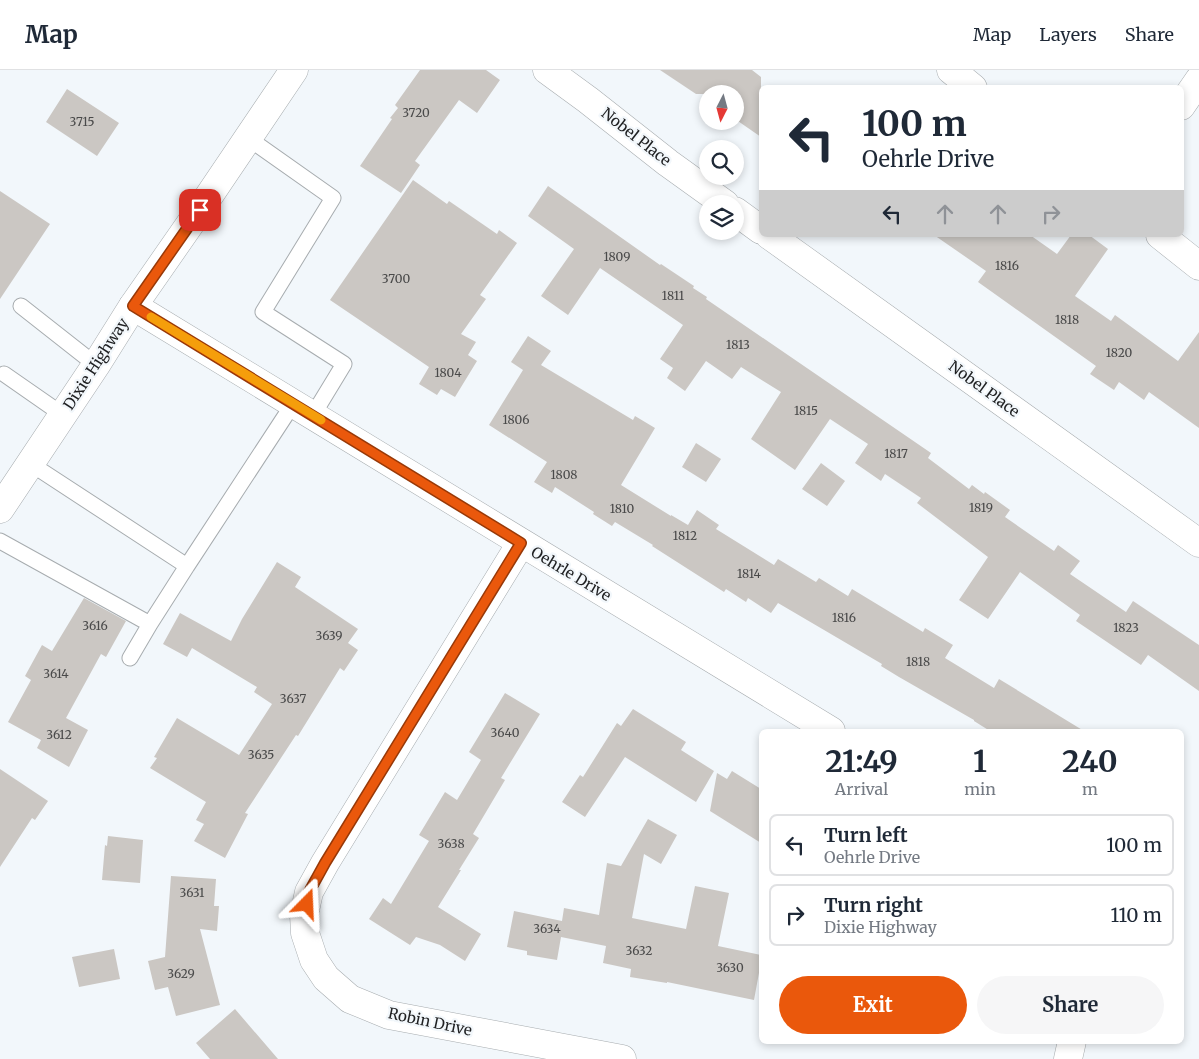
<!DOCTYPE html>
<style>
:root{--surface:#fff;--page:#f6f6f7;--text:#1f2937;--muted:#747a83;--line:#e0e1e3;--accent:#ea580c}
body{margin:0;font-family:Merriweather,serif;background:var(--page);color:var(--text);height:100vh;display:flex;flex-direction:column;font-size:19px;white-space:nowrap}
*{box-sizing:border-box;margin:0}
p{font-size:16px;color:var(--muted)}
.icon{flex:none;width:28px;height:28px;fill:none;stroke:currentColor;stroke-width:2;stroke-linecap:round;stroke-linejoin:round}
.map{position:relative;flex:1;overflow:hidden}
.details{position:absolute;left:759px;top:659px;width:425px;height:315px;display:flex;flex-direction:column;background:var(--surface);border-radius:8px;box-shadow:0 2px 8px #0003}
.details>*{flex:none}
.hud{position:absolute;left:759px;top:15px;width:425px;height:152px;border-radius:8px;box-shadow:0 2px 8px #0003;background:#fff;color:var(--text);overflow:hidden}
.needle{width:32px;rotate:186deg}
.fabs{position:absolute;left:699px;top:15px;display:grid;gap:10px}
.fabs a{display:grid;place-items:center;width:45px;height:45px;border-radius:50%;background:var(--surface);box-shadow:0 2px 8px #0003;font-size:25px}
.pin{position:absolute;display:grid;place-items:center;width:42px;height:42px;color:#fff;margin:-21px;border-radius:10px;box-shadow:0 2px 8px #0006}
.me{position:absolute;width:55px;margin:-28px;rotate:21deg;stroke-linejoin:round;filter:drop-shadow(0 0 4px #0008)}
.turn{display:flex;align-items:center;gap:18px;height:105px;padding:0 20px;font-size:22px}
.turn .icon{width:65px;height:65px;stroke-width:2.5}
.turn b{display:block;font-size:35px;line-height:42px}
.lanes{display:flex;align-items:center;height:48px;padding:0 20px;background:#0003;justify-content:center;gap:25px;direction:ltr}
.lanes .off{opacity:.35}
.eta{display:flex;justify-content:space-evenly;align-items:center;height:85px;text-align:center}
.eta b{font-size:30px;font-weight:700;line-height:35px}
.cta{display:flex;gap:10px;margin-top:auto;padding:10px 20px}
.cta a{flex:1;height:58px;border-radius:30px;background:var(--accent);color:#fff;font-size:20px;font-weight:700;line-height:58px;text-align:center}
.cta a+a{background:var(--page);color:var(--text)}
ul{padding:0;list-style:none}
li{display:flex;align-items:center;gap:15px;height:62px;margin:0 10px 8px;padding:0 10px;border:2px solid var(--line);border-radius:8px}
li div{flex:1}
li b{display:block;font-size:19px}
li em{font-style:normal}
header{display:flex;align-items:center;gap:30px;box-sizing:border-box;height:70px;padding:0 25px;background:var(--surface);border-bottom:1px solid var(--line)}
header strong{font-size:24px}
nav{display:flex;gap:28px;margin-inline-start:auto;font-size:18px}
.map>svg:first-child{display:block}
.building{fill:#cbc7c3}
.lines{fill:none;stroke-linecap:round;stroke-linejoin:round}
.service-casing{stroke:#a7acaf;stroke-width:17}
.minor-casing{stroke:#a7acaf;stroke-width:29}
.primary-casing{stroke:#a7acaf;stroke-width:29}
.service{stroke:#fff;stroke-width:15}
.minor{stroke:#fff;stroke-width:28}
.primary{stroke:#fff;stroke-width:28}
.route-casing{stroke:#983908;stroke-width:12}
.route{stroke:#ea580c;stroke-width:9}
.slow{stroke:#f59e0b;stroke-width:9}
.labels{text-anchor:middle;stroke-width:4.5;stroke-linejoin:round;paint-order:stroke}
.number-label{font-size:12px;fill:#4a4a4a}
.street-label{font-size:15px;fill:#1f2022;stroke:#f2f7fb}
</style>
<header>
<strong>Map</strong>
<nav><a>Map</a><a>Layers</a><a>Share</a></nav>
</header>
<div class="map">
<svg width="1199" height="989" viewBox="0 0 1199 989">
<rect width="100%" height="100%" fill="#f2f7fb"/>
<path class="building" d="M420,0h66l14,10 -23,33 -18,-13 -44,61 5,4 -19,28 -41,-27 32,-47 -2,-1 8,-10 -3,-3z
M660,0h92l9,7v60l-26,-18v-25h-39z
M67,19l52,34 -22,33 -51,-34z
M413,110l34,24 2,-3 48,33 2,-4 18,13 -37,52 6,4 -25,35 15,8 -8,13 9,6 -22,36 -14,-8 -4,6 -18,-11 10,-17 -99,-67z
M548,116l112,79 1,-1 33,22 -1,2 14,9 -1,2 225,154 -3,5 41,31 3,-4 12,9 1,-2 25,18 -5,7 49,34 4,-6 22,16 -10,13 56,38 7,-11 66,44v46l-51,-36 -7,10 -65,-44 4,-6 -60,-43 -32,47 -29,-19 29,-43 -71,-54 4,-5 -36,-24 -4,7 -26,-18 13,-19 -38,-25 -35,51 -44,-31 30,-47 -40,-25 -9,12 -26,-18 -21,30 -18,-13 6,-10 -13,-9 23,-34 -83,-57 -32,47 -27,-19 33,-47 -46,-33z
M0,121l50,33 -50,75z
M934,165h96l27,19 14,-19h18l19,14 -33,47 36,25 4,-6 63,46 21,-29v96l-50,-36 -5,8 -25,-18 -5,8 -24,-16 6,-8 -118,-84 8,-11z
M528,266l23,15 -10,14 92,55 2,-4 20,12 -34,57 50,31v-1l17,10 9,-15 22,15 -3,4 58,36 4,-6 38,23 3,-4 29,18 4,-7 71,43 2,-4 28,17 -8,13 49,30 5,-9 85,52h-94l-16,-10v-1l-75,-43 -18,-11 1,-2 -104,-61 -7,10 -23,-15 -2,4 -20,-13 -2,3 -72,-46 1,-1 -38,-23 -3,4 -19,-12 1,-2 -39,-25 -3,6 -18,-11 13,-20 -58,-37 34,-55 -12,-8z
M696,373l25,16 -15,23 -24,-15z
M821,393l24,18 -18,25 -25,-17z
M277,492l24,15 -6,10 63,42 -10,14 10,7 -14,21 -4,-3 -42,68 -2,-1 -51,78 3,1 -23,44 -31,-17 10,-17 -8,-4 10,-18 -56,-34 7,-10 -3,-1 23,-39 62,37 33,-51 -18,-12 3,-5 -65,-39 -5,9 -24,-13 17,-31 51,28 11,-22z
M84,528l42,23 -20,36 -5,-3 -35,64 22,12 -19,37 -32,-19 4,-8 -33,-18 23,-42 -6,-4 17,-31 10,6z
M505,623l35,21 -39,64 4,2 -32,54 6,4 -20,32h2l-23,37 43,27 -16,27 -25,-16 -24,-8 -6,8 -41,-26 14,-21 8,6 38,-63 -10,-6 26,-43 12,8 24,-40 -12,-8z
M633,639l53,33 -5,8 33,21 -18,31 -71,-45 -40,60 -23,-15 18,-27 3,2 34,-54 4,3z
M0,699l48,32 -13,19 -3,-2 -32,49z
M732,701l29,18v54l-51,-32 7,-38 10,6z
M648,749l29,16 -16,29 -17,-10 -12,64 54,11 9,-43 34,7 -11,53 43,9v7l-7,38 -87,-18v1l-37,-6 1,-8 -28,-6 3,-17 -45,-9 -4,23 -30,-5v-4l-20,-4 7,-36 48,10 2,-13 35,7 8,-52 14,3z
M108,766l35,4 -3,43 -38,-3 3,-35 2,1z
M171,806l45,3 -2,27h5l-2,25 -17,-2 20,76 -44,11 -8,-29 -13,3 -7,-29 17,-4z
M114,879l6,30 -41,8 -7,-30z
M235,939l43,50h-68l-14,-16z"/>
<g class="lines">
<g class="service-casing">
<path id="service" d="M248,68l85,60 -70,114 81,52 -31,51
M21,236l75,59
M4,304l59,41
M31,394l156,102 106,-162
M0,471l150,83 -20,34
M150,554l37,-58"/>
</g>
<g class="minor-casing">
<path id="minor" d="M547,0l41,30 80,63 57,41
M951,0l22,18
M1181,36l18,-26
M735,141l26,19
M769,165l430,308
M1160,165l39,31
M133,236l698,425
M521,473l-196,320 -16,29 -5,23 1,18 9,27 12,18 24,21 39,16 233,44
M1068,989l4,-18"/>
</g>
<g class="primary-casing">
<path id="primary" d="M0,439l96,-144 37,-59 57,-82 104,-154"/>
</g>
<use href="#service" class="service"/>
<use href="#minor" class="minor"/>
<use href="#primary" class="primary"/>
</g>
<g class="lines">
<g class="route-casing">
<path id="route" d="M200,140l-67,96 388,237 -196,320 -16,29 -2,12"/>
</g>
<use href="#route" class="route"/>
<path class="slow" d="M151,247l170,103"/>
</g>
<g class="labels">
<g class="number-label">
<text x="416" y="47">3720</text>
<text x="82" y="56">3715</text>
<text x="617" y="191">1809</text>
<text x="1007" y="200">1816</text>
<text x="396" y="213">3700</text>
<text x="673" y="230">1811</text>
<text x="1067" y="254">1818</text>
<text x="738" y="279">1813</text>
<text x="1119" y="287">1820</text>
<text x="448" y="307">1804</text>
<text x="806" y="345">1815</text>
<text x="516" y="354">1806</text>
<text x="896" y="388">1817</text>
<text x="564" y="409">1808</text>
<text x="981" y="442">1819</text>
<text x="622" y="443">1810</text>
<text x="685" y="470">1812</text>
<text x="749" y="508">1814</text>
<text x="844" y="552">1816</text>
<text x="95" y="560">3616</text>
<text x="1126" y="562">1823</text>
<text x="329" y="570">3639</text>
<text x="918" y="596">1818</text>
<text x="56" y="608">3614</text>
<text x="293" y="633">3637</text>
<text x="505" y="667">3640</text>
<text x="59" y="669">3612</text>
<text x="261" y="689">3635</text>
<text x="451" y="778">3638</text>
<text x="192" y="827">3631</text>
<text x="547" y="863">3634</text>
<text x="639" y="885">3632</text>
<text x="730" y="902">3630</text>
<text x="181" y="908">3629</text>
</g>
<g class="street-label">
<text transform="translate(636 67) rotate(38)" y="5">Nobel Place</text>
<text transform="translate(96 294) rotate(-57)" y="5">Dixie Highway</text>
<text transform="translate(984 319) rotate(36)" y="5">Nobel Place</text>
<text transform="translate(571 504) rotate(31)" y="5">Oehrle Drive</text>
<text transform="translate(430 952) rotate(12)" y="5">Robin Drive</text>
</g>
</g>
</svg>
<div class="fabs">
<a><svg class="needle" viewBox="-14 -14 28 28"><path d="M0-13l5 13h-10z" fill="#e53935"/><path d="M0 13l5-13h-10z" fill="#747a83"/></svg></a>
<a><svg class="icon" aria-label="search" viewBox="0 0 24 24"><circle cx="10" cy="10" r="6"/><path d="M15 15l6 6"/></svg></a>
<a><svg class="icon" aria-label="layers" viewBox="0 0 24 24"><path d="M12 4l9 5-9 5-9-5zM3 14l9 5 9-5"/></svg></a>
</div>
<div class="pin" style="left:200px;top:140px;background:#d93025"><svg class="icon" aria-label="arrive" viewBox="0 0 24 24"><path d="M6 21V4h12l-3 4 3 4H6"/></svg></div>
<svg class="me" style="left:307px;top:834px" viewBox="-20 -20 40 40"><path d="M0-17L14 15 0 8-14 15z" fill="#ea580c" stroke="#fff" stroke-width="4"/></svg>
<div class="hud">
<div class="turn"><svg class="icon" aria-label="left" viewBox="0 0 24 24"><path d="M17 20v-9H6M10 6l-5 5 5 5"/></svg><div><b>100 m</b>Oehrle Drive</div></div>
<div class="lanes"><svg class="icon" aria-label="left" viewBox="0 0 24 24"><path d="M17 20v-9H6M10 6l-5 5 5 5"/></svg><svg class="icon off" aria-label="ahead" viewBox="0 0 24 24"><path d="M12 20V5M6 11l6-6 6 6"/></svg><svg class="icon off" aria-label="ahead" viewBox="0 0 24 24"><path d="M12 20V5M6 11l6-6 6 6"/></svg><svg class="icon off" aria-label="right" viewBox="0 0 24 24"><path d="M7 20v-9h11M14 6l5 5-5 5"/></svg></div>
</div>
<section class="details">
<div class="eta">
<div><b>21:49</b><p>Arrival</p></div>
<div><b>1</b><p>min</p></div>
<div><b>240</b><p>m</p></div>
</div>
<ul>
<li><svg class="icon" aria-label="left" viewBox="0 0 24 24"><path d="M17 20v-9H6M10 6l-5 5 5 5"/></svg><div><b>Turn left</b><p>Oehrle Drive</p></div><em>100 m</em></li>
<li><svg class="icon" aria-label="right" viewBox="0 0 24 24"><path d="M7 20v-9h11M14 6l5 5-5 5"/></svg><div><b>Turn right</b><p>Dixie Highway</p></div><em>110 m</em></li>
</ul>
<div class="cta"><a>Exit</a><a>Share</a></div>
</section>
</div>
